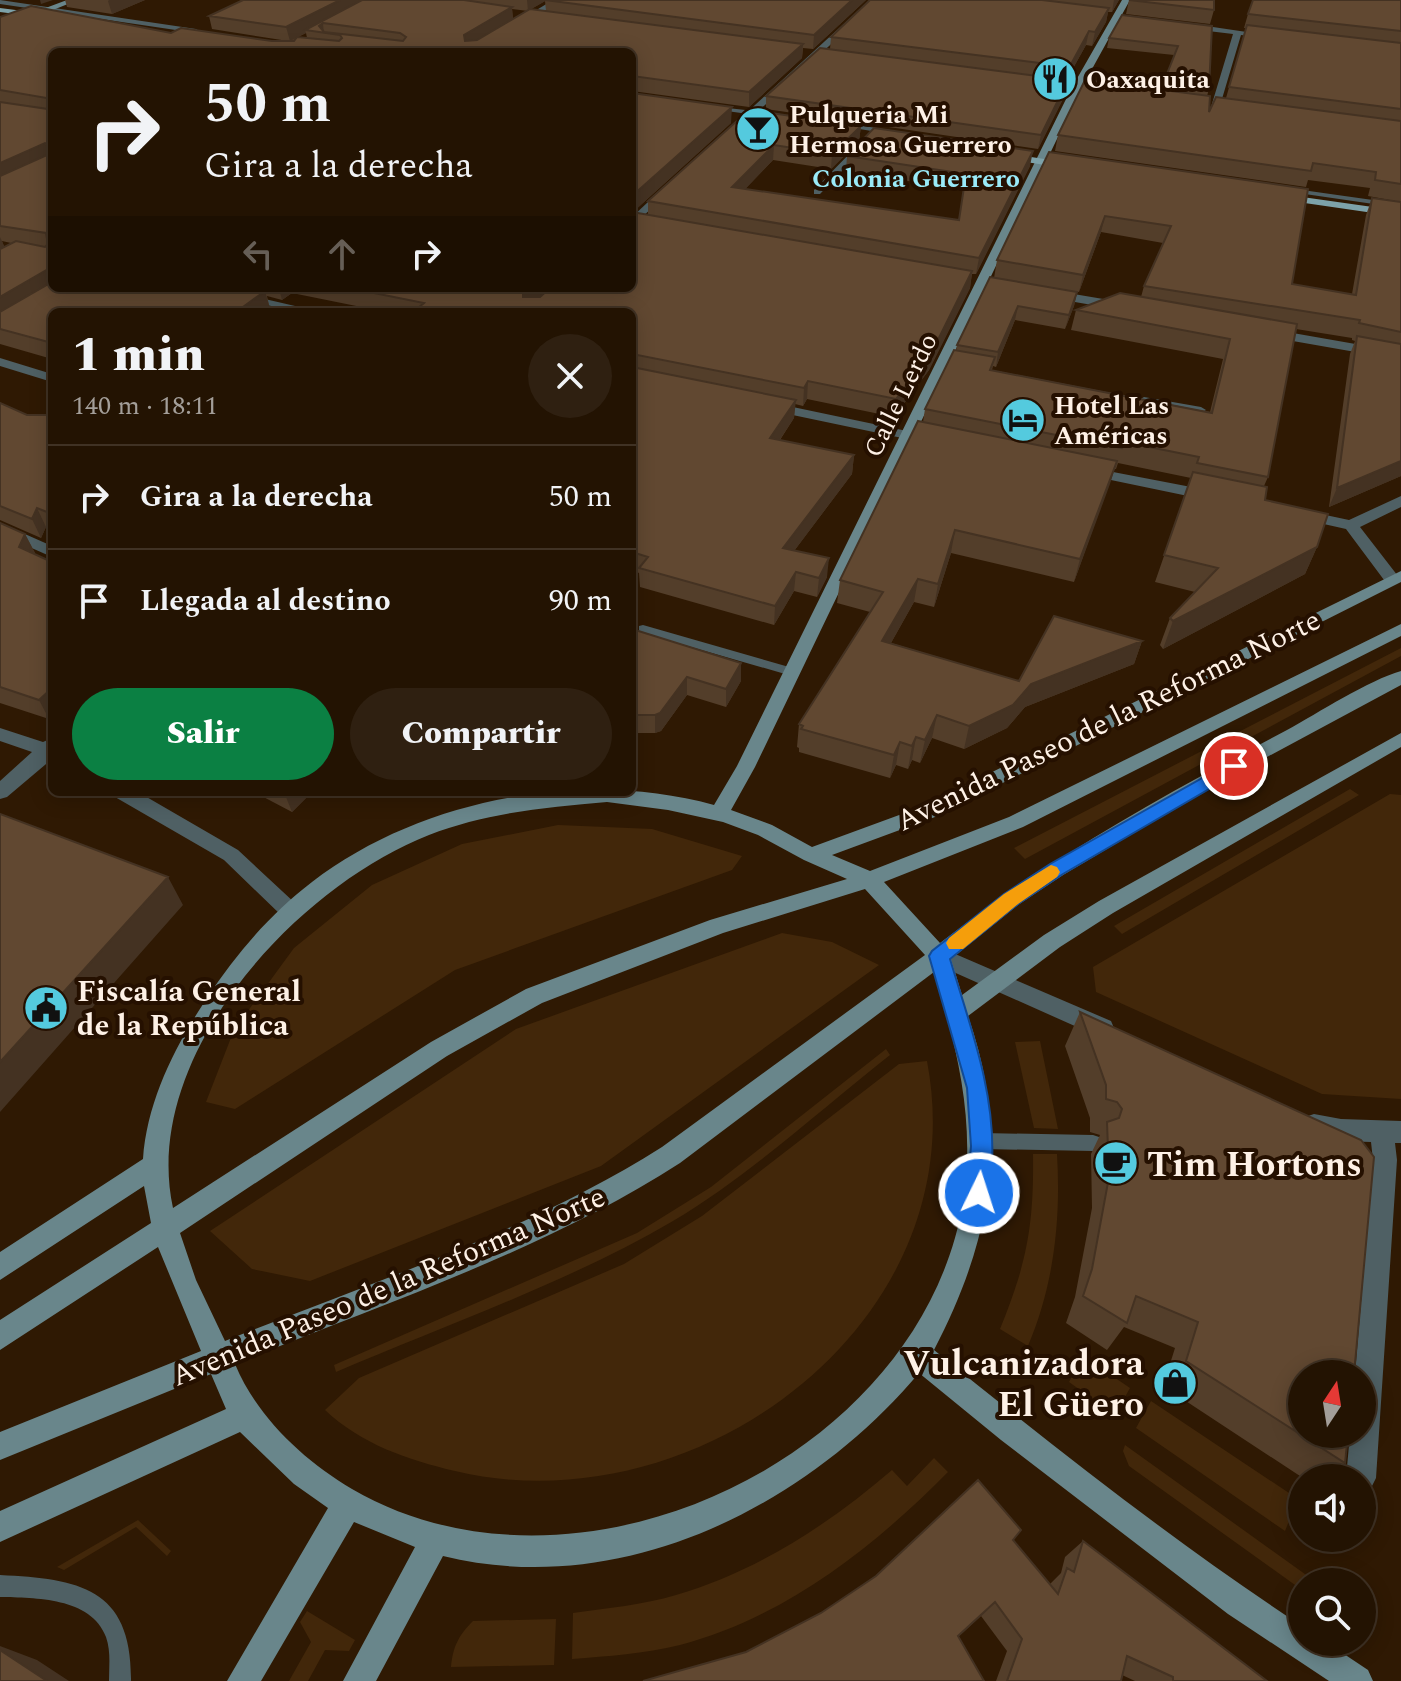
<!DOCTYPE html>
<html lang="es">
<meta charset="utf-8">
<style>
:root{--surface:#231302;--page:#2f2011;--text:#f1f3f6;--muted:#a39e99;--line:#403224;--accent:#0b8043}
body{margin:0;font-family:Spectral,serif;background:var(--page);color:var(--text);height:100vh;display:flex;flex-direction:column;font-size:30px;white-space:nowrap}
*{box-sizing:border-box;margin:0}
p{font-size:26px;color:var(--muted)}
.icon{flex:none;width:44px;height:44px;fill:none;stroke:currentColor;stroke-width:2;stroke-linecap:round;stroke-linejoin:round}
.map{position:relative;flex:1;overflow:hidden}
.side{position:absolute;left:48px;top:308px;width:588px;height:488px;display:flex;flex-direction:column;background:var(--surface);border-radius:12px;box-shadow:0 4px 20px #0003,0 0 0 2px var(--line)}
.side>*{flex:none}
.top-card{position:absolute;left:48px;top:48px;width:588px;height:244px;border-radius:12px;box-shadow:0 4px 20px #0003,0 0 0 2px var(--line);background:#231302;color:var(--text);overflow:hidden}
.needle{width:52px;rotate:12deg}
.fabs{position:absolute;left:1288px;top:1360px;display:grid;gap:16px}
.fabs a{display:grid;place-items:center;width:88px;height:88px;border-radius:50%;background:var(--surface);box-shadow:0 4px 20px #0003,0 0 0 2px var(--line);font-size:40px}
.pin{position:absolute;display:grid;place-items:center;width:68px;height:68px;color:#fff;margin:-34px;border:4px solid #fff;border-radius:50%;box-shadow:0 2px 8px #0007}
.me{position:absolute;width:88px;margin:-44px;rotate:4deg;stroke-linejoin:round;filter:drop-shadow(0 0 6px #0008)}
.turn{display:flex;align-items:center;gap:28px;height:168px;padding:0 24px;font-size:36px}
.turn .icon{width:104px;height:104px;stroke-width:2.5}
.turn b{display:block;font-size:56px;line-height:68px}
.lanes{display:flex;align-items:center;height:76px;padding:0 24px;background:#0003;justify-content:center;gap:40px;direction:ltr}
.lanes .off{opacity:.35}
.round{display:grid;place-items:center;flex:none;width:84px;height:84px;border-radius:42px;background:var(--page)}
.overview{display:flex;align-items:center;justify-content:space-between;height:136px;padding:0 24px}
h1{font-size:48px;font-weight:800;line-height:60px}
.button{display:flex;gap:16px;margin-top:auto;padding:16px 24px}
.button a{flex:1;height:92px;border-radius:48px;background:var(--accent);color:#fff;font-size:32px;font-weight:800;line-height:92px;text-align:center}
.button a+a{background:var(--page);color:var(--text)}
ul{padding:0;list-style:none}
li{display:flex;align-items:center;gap:24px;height:104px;padding:0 24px;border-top:2px solid var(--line)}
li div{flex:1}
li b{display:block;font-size:30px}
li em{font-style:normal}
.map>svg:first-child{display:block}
.green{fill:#42270a}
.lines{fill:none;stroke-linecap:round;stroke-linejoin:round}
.lane{fill:#4f6064;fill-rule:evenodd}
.street{fill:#4f6064;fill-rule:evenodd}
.secondary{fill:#69868b;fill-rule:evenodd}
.primary{fill:#7da2a9;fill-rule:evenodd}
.wall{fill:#533e2a;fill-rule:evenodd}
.shaded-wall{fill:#443222}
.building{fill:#614831;stroke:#443222;stroke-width:2;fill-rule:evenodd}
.route{fill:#1a73e8;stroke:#114b97;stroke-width:2}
.slow{fill:#f59e0b}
.labels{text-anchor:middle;stroke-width:8;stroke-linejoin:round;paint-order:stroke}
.far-poi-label{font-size:26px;font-weight:bold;fill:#fef1e6;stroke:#251000;text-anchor:start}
.far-neighbourhood-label{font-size:26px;font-weight:bold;fill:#9aeaf8;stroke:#251000}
.far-street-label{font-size:26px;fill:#fef1e6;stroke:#251000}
.street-label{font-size:30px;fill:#fef1e6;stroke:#251000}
.poi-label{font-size:30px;font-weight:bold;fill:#fef1e6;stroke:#251000;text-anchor:start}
.near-poi-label{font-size:36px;font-weight:bold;fill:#fef1e6;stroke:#251000;text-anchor:start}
</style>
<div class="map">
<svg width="1401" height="1681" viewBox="0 0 1401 1681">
<rect width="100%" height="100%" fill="#2f1903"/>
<path class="green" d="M1401,648v8l-376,203 -11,-11z
M1350,789l9,6 -237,139 -8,-8z
M1390,794l11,1v304l-79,-5 -226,-102 -3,-25z
M558,825l94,4 90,27 -10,14 -277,100 -220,139 -29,-7 28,-72 60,-82 78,-63 90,-41z
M782,933l50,9 47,23 -278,201 -291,115 -58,-12 -42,-38 306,-202z
M1040,1041l18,88 -24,-1 -19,-86z
M886,1049l4,6c-71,56 -140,120 -217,166 -102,60 -227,104 -337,151l-2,-7 303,-132 74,-46z
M927,1061c50,260 -230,468 -472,410 -47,-11 -94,-27 -130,-61l34,-32 265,-114 78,-48 197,-152z
M1033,1154h24c4,67 -3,130 -29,192l-28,-17c27,-66 34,-104 33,-175z
M1083,1356l47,32 -15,27 -46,-33z
M1151,1401l147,98 -13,32 -149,-103z
M1125,1445l191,137h-14v8l-173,-124 -6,-15z
M934,1458l14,14c-74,75 -164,146 -268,173 -36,9 -72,11 -108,14l1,-46c34,-5 70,-8 103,-18 81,-24 152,-70 216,-125l15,16z
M138,1520l33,31 -4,5 -31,-29 -72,43 -7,-3z
M307,1611l48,29 -6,11 -24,-1 -17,31h-19l22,-39 -11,-20z
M556,1619l-2,46 -103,2c2,-20 7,-31 22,-46z"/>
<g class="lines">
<path class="lane" d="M0,0l196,29 3,2 -3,2 -196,-29z
M710,106l53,6 3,2 -3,2 -51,-7z
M843,123l47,7 3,2 -3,2 -49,-8z
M856,147l7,2 -43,45h-6v-4z
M1288,188l113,16v4l-110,-16h-3z
M1144,397l57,10 5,3 -5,3 -60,-11 -2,-2z
M643,625l153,44 2,3 -6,4 -153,-44v-6z
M982,1133l111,2 6,2 3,6 -3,6 -6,2 -111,-2 -6,-2 -2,-6 2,-6z
M0,1575c80,4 132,13 131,106h-22c0,-15 2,-30 -3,-44 -15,-40 -71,-39 -106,-40z"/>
<path class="street" d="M553,0h10l-86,52h-10z
M870,0h9l-141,130h-6v-4z
M1186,23l88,13 -4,3 -29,-4 -22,74 -8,-2 22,-73 -50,-6z
M663,188l9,2 -40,36v-9z
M194,288h24l103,24h-24z
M1050,290l71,12 6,4 -6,4 -75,-13v-6z
M1270,329l131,23v8l-136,-24 -1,-3z
M0,358l52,16v8l-52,-16z
M769,402l157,33 7,4 -7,4 -162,-34v-6z
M1087,467l125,24 8,5 -8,5 -130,-27 -2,-3z
M1401,496v11l-41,20 41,53 -8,5 -6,-1 -41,-55 -49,-11 -3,-3 8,-5 47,10z
M0,523l52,23v11l-52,-23z
M0,728l43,14 9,-4v21l-45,38 -7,2v-18l32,-29 -32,-11z
M112,792h26l100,58 58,54 3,6 -3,6 -7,2 -7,-2 -58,-56 -109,-63z
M939,947l172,74 3,7 -3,7 -8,3 -8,-3 -164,-73 -3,-6 3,-6z
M1314,1114l27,5 60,2v22h-6l2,17 -21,318 -5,10 -9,4v-14h-16l4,-44h12v-60h-7l18,-214 -2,-18 -30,-1 -36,-8 -3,-8 3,-8z"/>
<path class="secondary" d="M67,0h11l-78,31v-6z
M1122,0h8l-49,89 -326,678 -24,43 41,15 40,22 109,-40 480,-236v11l-466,235 -103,38 38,16 139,-54 392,-193v12l-378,191 -139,55 56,61c108,-84 227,-150 347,-213 31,-17 82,-50 114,-59v14l-188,101 -150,89 -45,30 -67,54 11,36 82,-60 55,-34 302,-168v14l-288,166 -53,34 -92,69c42,121 24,222 -34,334 119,96 240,192 368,276v16h24l42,28 5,11h-44l-101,-67 -227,-174 -82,-67c-113,134 -298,227 -476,183l-67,125h-33l72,-134 -61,-25 -93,159h-34l101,-173 -34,-24 -54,-52 -240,110v-31l226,-102 -15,-35 -211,86v-28l201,-81 -43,-104 -158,103v-30l151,-97 -7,-37 -144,94v-28l143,-93c4,-58 32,-113 64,-161 29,-44 63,-84 105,-116 110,-84 271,-113 402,-77l23,-39 334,-677zM607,802l61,8 55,12 35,13 46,25 43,19 -137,41 -184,69 -95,53 -258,166c-33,-152 123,-321 256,-373 57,-22 117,-28 178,-33zM865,889l60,66 -263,192c-134,85 -290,135 -437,194l-29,-61 -16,-47 267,-177 95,-53 181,-70zM934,972c23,75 42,150 29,230 -42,256 -386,418 -611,287 -49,-29 -95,-72 -117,-125 147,-60 311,-114 445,-201z"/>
<path class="primary" d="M0,8l39,5 4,2 -4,2 -39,-5z
M1004,153l67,10 5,3 -5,3 -71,-11v-4z
M1281,194l120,17v6l-124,-18v-4z"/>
</g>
<path class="wall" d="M65,0h80l-33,14 -45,-7z
M240,0h626l-53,49 -10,-1 -1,10 -53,49 -117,-16v-39h-580v236h497l-10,9 93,-9v-195l99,30 -98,89 15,3v-14l101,-91 112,16 -2,15 -28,28 -58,-9 -28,29 214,31 5,-30 -118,-19 1,-15 183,10 -54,108h-4l-2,14 -41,82 -35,47 -87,-18 -4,7 -8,-2 -1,14 -14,22 74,15 -2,19 -58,77 33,26 -10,20 -23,-6 -20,34 -134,-38 -1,-14 -7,-3v-258h-246l-94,-19 -10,7 -15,-4 3,13 -218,3v47l-52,-15v-327l171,16 101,8h16l-76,-12 -3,-13 33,-16zM545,1l1,10 -15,-2zM512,9l16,2 -15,8zM306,33l1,5 -9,-1zM2,241l9,2 -7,4z
M870,0h249l-7,12h-4l-2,10 -14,24 -6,-1 -15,27 -5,21 -28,56 -272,-40v-13l64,-47 1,-12z
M1129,0l85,10 -4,14 -84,-10z
M1401,0v202l-33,-6 2,-8 -62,-8 -2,7 -251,-36 3,-16 103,-45 13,-35 -67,-7 2,-10 103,-12 -3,63 -2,7 2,16 17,-14 20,-70h-2l4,-14z
M1049,152l243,132 60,10 14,-79 6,-17 29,4v274l-72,31 21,-153 5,-13 -3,-1v-2l-56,-9 -28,148 -4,9 1,14 52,47 -12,27 -142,75 -3,-4 10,-27 25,-26 -40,-10 36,-104 -73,-15 -2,6h-2l-40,113 -123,-29 -17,54 -20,-5 -23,41 128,38 123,-40 -8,23 -109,43 -18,21 -43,21 -32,-11 -12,25 -8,-3 -4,9 -12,-4 -6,13 -91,-26v-4l-2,-1 2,-23 71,-112 -33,-9 3,-23 83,-158 2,-13 31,-59 1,-5 33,-68 87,15 -3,14 -9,23 -50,-9 -19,47 -3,-1 -1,4 218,42 13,-53 -152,-29 5,-20 65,-13 3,-11 19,-43 -62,-11 -22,60 -85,-14 3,-18z
M0,403l27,12h25v114l-6,-2 -5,11 -41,-18z
M0,523l25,11 10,19 14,166 -49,-16z
M632,629l109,34v18l-15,26 -39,-12 -26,36 -6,2h-23z
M254,792h58l-20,20z
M1080,1012l265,451 -21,15h-21l-140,-92 12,-38 -51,-21 -17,23 -41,-27 9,-26 17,-89 -1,-54 9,-19 -10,-3v-14l-25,-72z
M1013,1540l37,44 11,-11 4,-16 18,-16 184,140h-132l-13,-6 -1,6h-125l11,-30 -26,-35 -235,36z"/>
<path class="shaded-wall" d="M40,0h13l-12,4z
M109,0h36l-33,14 -4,-13z
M340,0h28l-45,24 1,9 -19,-3 1,3 -16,8 -4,-14z
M527,0h20l-19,11z
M852,0h14l-53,49 1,-14z
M1114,0h5l-7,12z
M512,7l1,14 -48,28 -1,-14z
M1109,8l-3,14 -14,24 3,-14z
M1089,31l-3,14 -15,27 1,-5h-2z
M803,44l-1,14 -53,49v-15z
M1068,80l-2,13 -28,56 3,-14z
M732,107l-1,16 -99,90v-17z
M861,126l-2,15 -28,28 1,-15z
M45,143l6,15 -51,24v-19z
M774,145l-1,15 -41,43v-16z
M1033,151l-3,15 -54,108 3,-16z
M1105,216l-4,16 -22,60 4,-17z
M0,237l8,17 -8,6z
M50,268l2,6v14l-52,31v-22z
M972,271l-2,17 -41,82 -35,47 2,-18z
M279,288h12l1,5 -10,7z
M528,288h21l-24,22 -2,-18z
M265,291l5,18 -4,3h-30z
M1077,292l-3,14 -9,23 4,-14z
M1018,306l-3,14 -19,47 2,-15z
M808,381l-1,18 -4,7 1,-18z
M796,400l-2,18 -25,38 1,-18z
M854,455l-2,19 -70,93 1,-19z
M1117,461l-7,23 -36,98 6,-23z
M1401,461v15l-72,31 8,-19z
M37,508l9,19 -5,11 -9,-19z
M955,530l-4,23 -17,54 4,-23z
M25,534l10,19 -7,13 -9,-19z
M1317,547l-12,27 -142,75 10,-28z
M829,558l-2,19 -10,20 2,-19z
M796,572l-2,19 -20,34 1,-19z
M918,579l-4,23 -35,62 3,-23z
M1142,641l-8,23 -109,43 -18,21 -43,21 5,-23 62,-42z
M741,663v18l-15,26v-18z
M687,677v18l-26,36 -6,2v-18z
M52,688v28l-3,3 -10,-19z
M937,715l-5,23 -12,25 5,-23z
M916,737l-4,23 -4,9 4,-23z
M900,742l-4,23 -6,13 4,-23z
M284,792h28l-20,20z
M168,877l15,28 -183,207v-50z
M995,1602l-14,14 -35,32 12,-12z
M0,1646l37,14 32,21h-22l-47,-31z"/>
<path class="building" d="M243,0h97l-54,27 -77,-11z
M362,0h102l48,7 -48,28 1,6 12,-1 53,-31 273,35 -54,48 -117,-16v-24h-580v216h-2l-50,29v-48l16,-8 29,6 3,-3 -2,-11 -46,-7v-50l47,-21 2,-10 -4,-2 -45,20v-61l48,7 -1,-11 -47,-8v-73l31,-11 140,27 10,-5 91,13h22l3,-4 42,4 3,-3 -2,-3 -35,-5zM323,23l77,10 6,4 -3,4 -79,-9 -5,-6z
M545,0h307l-38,35z
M870,0h172l67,8 -14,24 -6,-1 -19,35 2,1 -241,-30z
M1129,0h85v10z
M1253,0h148v31l-153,-17z
M1122,15l90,11 -3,63 -46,-5 15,-38 -69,-8z
M1247,25l154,18v66l-172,-22z
M820,48l248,32 -27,55 -275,-39z
M1085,80l125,16 -1,16 7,-15 185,24v63l-26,-4 1,-8 -63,-9 -2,8 -253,-36z
M632,93l100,14 -100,89z
M749,110l112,16 -29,28 -58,-9 -42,42 227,33 7,-46 -119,-18 27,-28 159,23 -54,107 -331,-57z
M1049,152l259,37 -16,95 64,11 16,-97 29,4v130l-42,-9 1,-3 -216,-34 27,-60 -66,-10 -22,59 -86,-15z
M632,212l340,59 -40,81 -36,47 -88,-18 -4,7 -172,-34v-42h-219l11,-9 -75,-15h179l-5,4v5h17l10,-9h82z
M990,277l87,15 -8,23 -51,-9 -20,46 -41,-7z
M52,282v6h198l15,3 -29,21h-184v31l-52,-14v-17z
M1120,293l177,31 -29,153 -71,-14 2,-6 -75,-15 -2,6 -197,-39 29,-59 41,7 -5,13 222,43 18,-74 -154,-29z
M1357,336l44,8v117l-64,27z
M632,367l164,33 -26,38 84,17 -71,93 46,10 -10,20 -23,-6 -21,34 -136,-38 9,-11 -16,-5z
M0,403l27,12h25v99l-15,-6 -5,11 -32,-13z
M918,421l199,40 -37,98 -125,-29 -17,54 -20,-5 -36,62 137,40 35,-65 88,25 -111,43 -18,21 -44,21 -32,-11 -12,25 -9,-3 -4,9 -12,-4 -6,13 -93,-26 2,-3 -4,-2 84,-132 -43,-12z
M1193,472l74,15 -2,13 63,14 -11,33 -144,74 -3,-3 48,-50 -54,-13z
M0,523l25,11 -6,13 33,15v126l-13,12 -39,-13z
M632,629l109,34 -15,26 -39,-12 -27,36 -5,2h-23z
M0,814l168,63 -168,185z
M1080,1012l281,128 13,17 -20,217h-52v60h46l-3,29 -159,-102 12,-39 -62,-26 -9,27 -44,-27 9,-27 17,-92 -2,-55 12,-4 3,-9 -5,-7 -11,-3v-14z
M978,1480l43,50 -8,10 45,54 9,-26 7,4 9,-31 184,140h-94v-4l-46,-21 -6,25h-114l15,-42 -27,-37 -37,34 26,45h-341l103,-29 75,-39 55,-37z
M0,1650l47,31h-47z"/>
<path class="route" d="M1234,760l6,2 3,4 -3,5 -177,103 -45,30 -68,55c20,67 46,134 42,205 -1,12 0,25 -5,36l-8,4 -8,-4 -4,-7 4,-47 -4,-58 -38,-132 3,-5 72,-57 46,-30z"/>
<path class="slow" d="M1051,865l6,2 3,5 -3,5 -39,27 -55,45h-14l-3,-6 3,-5 55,-44z"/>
<defs>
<g id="restaurant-disc" transform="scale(2.3)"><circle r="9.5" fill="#54cade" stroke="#251000"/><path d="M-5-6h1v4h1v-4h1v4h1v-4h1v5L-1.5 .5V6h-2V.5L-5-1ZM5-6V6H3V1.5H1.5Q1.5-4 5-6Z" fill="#111"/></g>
<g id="bar-disc" transform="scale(2.3)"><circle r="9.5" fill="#54cade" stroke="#251000"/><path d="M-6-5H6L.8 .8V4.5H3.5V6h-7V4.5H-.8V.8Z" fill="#111"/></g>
<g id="hotel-disc" transform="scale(2.3)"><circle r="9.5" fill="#54cade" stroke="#251000"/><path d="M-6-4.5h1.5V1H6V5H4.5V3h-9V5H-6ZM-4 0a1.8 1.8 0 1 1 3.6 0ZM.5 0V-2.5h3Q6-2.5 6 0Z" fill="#111"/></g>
<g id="civic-disc" transform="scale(2.3)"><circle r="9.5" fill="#54cade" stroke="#251000"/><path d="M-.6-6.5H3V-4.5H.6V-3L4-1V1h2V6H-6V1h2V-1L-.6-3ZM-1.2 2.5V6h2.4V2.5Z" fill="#111"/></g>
<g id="cafe-disc" transform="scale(2.3)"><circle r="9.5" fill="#54cade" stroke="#251000"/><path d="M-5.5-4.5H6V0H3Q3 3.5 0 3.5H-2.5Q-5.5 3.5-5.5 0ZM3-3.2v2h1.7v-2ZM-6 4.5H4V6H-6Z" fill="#111"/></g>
<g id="shop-disc" transform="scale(2.3)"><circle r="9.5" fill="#54cade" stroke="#251000"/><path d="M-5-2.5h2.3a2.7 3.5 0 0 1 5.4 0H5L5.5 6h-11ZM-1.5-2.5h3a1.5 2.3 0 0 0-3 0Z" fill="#111"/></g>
</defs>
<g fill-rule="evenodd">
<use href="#restaurant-disc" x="1055" y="79"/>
<use href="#bar-disc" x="758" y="129"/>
<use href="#hotel-disc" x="1023" y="420"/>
<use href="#civic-disc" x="46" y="1008"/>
<use href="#cafe-disc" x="1116" y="1163"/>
<use href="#shop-disc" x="1175" y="1383"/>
</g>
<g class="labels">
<g class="far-poi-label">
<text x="1086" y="88">Oaxaquita</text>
<text x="789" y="123">Pulqueria Mi<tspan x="789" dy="30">Hermosa Guerrero</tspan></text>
<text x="1054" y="414">Hotel Las<tspan x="1054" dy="30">Américas</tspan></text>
</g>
<g class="far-neighbourhood-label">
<text x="916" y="187">Colonia Guerrero</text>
</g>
<g class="far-street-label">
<text transform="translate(900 395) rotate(-64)" y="9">Calle Lerdo</text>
</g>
<g class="street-label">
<text transform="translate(1108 720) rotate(-26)" y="10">Avenida Paseo de la Reforma Norte</text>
<text transform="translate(388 1286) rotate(-23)" y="10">Avenida Paseo de la Reforma Norte</text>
</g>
<g class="poi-label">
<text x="77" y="1001">Fiscalía General<tspan x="77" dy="34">de la República</tspan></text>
</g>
<g class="near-poi-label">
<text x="1147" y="1176">Tim Hortons</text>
<text x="1144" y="1375" text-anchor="end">Vulcanizadora<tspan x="1144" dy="41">El Güero</tspan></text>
</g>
</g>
</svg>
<div class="fabs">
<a><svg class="needle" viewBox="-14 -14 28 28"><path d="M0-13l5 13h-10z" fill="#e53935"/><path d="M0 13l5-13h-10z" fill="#a39e99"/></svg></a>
<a><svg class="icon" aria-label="sound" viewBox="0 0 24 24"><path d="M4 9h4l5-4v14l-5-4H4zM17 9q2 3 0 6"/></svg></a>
<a><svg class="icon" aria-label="search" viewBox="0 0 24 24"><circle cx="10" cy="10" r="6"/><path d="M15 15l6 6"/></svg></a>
</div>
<div class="pin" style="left:1234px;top:766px;background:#d93025"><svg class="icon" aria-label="arrive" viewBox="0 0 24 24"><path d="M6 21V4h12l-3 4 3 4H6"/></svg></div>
<svg class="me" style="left:979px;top:1193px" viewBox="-20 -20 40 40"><circle r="17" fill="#1a73e8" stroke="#fff" stroke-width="3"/><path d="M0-11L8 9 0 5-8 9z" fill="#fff"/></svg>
<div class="top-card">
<div class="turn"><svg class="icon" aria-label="right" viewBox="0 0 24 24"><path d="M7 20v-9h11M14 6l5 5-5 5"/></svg><div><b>50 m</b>Gira a la derecha</div></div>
<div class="lanes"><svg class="icon off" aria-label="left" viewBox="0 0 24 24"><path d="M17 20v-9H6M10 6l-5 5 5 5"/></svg><svg class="icon off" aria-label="ahead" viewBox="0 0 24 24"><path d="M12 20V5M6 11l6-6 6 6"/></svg><svg class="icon" aria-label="right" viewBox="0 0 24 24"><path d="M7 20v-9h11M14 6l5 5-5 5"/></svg></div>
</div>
<section class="side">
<div class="overview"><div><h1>1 min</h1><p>140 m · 18:11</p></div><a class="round"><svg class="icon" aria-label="close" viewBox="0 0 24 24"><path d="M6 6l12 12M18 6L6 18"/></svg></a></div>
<ul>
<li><svg class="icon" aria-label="right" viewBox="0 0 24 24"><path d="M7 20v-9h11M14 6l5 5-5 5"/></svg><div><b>Gira a la derecha</b></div><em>50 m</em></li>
<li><svg class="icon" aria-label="arrive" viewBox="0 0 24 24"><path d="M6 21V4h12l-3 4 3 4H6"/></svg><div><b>Llegada al destino</b></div><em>90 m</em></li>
</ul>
<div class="button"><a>Salir</a><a>Compartir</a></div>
</section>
</div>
